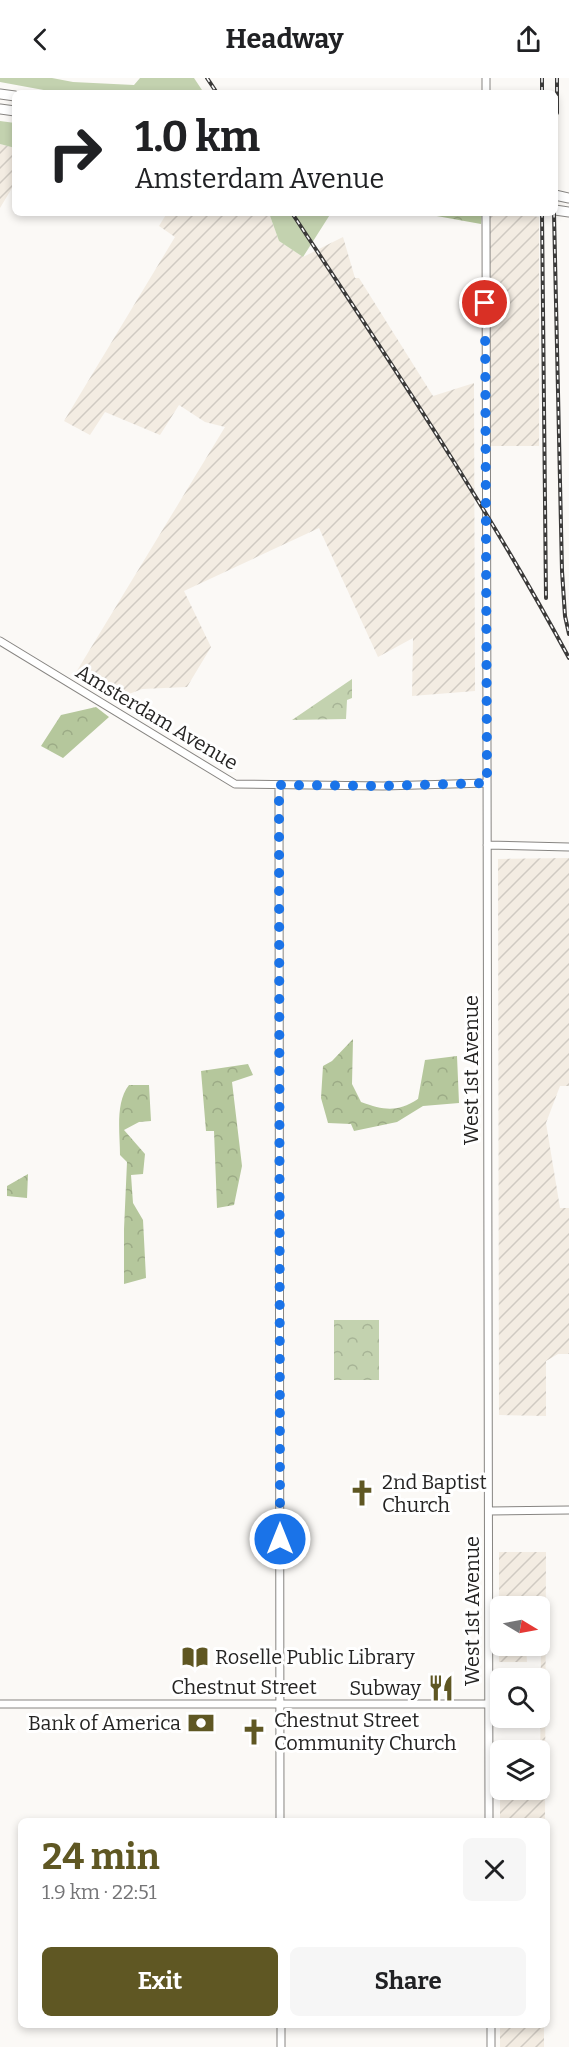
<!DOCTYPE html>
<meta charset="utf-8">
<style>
:root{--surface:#fff;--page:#f6f6f6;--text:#202124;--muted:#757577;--accent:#5f5723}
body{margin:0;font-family:Bitter,serif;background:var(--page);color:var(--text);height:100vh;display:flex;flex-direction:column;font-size:22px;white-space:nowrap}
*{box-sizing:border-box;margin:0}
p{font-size:20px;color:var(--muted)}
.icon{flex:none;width:33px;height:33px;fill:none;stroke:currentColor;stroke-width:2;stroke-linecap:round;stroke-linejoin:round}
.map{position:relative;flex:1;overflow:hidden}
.drawer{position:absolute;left:18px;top:1740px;width:532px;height:210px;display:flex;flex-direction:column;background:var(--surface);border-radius:9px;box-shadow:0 3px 9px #0003}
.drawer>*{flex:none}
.guide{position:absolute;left:12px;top:12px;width:546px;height:126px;border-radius:9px;box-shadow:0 3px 9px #0003;background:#fff;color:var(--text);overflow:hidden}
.needle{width:39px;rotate:100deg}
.tools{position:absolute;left:490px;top:1518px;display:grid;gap:12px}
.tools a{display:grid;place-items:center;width:60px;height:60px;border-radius:9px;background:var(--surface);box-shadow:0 3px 9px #0003;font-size:30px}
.pin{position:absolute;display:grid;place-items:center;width:51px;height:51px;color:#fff;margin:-26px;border:3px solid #fff;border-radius:50%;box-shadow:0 2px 6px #0007}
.me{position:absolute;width:66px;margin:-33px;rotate:0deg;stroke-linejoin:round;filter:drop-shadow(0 0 4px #0008)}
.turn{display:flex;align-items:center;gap:21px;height:126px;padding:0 24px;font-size:27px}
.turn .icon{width:78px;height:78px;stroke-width:2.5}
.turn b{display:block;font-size:42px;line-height:51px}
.round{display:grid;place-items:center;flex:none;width:63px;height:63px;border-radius:9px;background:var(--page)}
.overview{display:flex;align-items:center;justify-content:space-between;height:102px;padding:0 24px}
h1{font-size:36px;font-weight:700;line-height:45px;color:var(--accent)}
.button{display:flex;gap:12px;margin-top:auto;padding:12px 24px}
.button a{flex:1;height:69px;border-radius:9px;background:var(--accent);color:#fff;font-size:24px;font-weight:700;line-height:69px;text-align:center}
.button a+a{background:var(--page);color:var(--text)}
header{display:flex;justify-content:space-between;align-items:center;height:78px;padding:0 24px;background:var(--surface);font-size:27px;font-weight:700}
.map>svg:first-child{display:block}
.industrial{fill:url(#industrial-furrows)}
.green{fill:#c3d2af}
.forest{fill:url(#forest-crowns)}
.park{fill:url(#park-crowns)}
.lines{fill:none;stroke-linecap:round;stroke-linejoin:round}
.secondary-casing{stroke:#878582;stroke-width:9}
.highway-casing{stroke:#878582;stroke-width:11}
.secondary{stroke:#fff;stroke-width:7}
.highway{stroke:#fff;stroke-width:9}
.rail-casing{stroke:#3b3a39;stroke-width:4}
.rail{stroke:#fff;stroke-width:1.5;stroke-dasharray:4.5;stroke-linecap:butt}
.route{stroke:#1a73e8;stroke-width:10;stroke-dasharray:0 18}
.labels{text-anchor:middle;stroke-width:6;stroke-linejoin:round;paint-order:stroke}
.street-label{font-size:20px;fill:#252423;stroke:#fff}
.poi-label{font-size:20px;fill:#252423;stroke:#fff;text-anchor:start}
</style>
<header><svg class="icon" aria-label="back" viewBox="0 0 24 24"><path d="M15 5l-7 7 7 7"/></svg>Headway<svg class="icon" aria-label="share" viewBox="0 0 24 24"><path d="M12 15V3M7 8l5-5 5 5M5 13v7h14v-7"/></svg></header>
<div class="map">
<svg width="569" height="1969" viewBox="0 0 569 1969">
<defs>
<pattern id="industrial-furrows" width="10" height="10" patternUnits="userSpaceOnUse" patternTransform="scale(1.5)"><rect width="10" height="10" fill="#f3ece2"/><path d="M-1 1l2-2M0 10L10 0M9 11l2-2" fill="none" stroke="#d0cac2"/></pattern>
<pattern id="forest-crowns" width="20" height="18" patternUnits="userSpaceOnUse" patternTransform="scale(1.5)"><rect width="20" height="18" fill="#b5c79c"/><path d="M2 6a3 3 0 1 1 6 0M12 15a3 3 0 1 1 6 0" fill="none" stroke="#9cab86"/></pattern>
<pattern id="park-crowns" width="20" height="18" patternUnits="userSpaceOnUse" patternTransform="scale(1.5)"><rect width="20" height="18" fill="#c3d2af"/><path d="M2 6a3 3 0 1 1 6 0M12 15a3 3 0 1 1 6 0" fill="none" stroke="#a7b496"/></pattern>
</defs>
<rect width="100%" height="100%" fill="#fbf9f6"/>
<path class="industrial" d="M0,66l15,4v35l-15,25z
M167,135h102l10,28 24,16 40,-20 12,41h4l74,118 41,-13 1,308 -63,5 1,-58 -35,19 -59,-129 -135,63 27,56 -24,40 -45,2 -26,10 -41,-25 150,-247 -20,-5 -26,-17 -19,30 -55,-23 -15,23 -26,-14 111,-184 -16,-11z
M489,135h22l28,4v229h-50z
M569,780v228h-9l-14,37 14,85h9v146h-11l-12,7v55l-47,-1 -1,-556z
M499,1474h47l-1,269h-45v-33l40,2 1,-152 -1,-32h-39v40h25l1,16h-28z
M500,1947h44v22h-44z"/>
<path class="green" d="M0,0h52l21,4 61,3 6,-7h54l10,15h-144l-60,-11z
M0,43l15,2v25l-15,-4z
M269,135h62l-28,44 -24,-16z"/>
<path class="forest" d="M420,135h62l-1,11z
M96,629l13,10 -46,41 -22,-12 20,-31z
M353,961l-1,45 9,18c23,8 35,11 57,-3l7,-39 32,-4 2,47 -36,3 -26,16 -43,9 -3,-7 -23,-1 -7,-25 2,-32 9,-5z
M248,986l5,11 -21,7 10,84 -8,39 -17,3 -3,-77h-8l-5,-60z
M129,1007h20l2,36 -12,1 -15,8 21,24 -2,20 -12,1 2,28 10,17 3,58 -22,6v-55l3,-67 -7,-7c0,-22 -5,-52 9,-70z
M28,1096l-1,24 -20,-2v-10z"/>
<path class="park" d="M352,601v19l-5,2 -1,19 -54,1z
M334,1242h45v60h-45z"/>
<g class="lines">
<g class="secondary-casing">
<path id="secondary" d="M486,0v15
M486,135l3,1608
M0,563l235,143 148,2 104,-3
M279,707l1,1036
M487,767l82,2
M489,1433l80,-1
M0,1626h489
M281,1947v22
M491,1947v22"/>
</g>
<g class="highway-casing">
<path id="highway" d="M0,16l15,2
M0,31l15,2
M555,117l14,3
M555,132l14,2"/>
</g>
<use href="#secondary" class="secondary"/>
<use href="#highway" class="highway"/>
<g class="rail-casing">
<path id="rail" d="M207,0l10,15
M542,0v15
M557,0v35
M292,135c96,146 194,291 277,445
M542,135l4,385
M554,135l8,358 3,45 4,18"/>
</g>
<use href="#rail" class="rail"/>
</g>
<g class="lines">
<path class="route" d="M280,1461l-1,-754 104,1 104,-3 -2,-480"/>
</g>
<defs>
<g id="church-bare" transform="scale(2.07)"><path d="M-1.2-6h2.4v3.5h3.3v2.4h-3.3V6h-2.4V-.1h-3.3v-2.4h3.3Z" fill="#5f5723" stroke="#fff" stroke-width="2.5" paint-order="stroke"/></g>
<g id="library-bare" transform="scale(2.07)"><path d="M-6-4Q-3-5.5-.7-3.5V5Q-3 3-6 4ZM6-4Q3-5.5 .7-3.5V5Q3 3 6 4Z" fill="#5f5723" stroke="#fff" stroke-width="2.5" paint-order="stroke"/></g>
<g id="restaurant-bare" transform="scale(2.07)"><path d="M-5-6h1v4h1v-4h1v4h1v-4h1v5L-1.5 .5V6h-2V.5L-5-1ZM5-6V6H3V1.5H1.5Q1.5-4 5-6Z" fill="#5f5723" stroke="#fff" stroke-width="2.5" paint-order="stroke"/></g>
<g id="bank-bare" transform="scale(2.07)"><path d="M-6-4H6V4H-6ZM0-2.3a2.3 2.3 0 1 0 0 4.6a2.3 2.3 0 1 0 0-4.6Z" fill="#5f5723" stroke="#fff" stroke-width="2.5" paint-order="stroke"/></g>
</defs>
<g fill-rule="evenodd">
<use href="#church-bare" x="362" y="1415"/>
<use href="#library-bare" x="195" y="1579"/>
<use href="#restaurant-bare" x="441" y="1610"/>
<use href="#bank-bare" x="201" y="1645"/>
<use href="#church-bare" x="254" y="1654"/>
</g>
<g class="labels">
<g class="street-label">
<text transform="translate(157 639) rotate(31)" y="7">Amsterdam Avenue</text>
<text transform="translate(471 992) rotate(-90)" y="7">West 1st Avenue</text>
<text transform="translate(472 1533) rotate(-90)" y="7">West 1st Avenue</text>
<text x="244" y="1616">Chestnut Street</text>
</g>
<g class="poi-label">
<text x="382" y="1411">2nd Baptist<tspan x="382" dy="23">Church</tspan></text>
<text x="215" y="1586">Roselle Public Library</text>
<text x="421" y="1617" text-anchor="end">Subway</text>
<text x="274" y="1649">Chestnut Street<tspan x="274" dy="23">Community Church</tspan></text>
<text x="181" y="1652" text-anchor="end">Bank of America</text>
</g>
</g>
</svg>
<div class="tools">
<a><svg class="needle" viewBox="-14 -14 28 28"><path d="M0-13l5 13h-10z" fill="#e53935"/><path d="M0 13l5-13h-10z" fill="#757577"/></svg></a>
<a><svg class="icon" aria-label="search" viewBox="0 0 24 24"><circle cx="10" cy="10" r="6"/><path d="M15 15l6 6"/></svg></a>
<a><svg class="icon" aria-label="layers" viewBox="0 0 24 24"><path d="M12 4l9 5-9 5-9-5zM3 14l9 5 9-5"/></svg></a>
</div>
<div class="pin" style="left:485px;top:225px;background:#d93025"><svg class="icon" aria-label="arrive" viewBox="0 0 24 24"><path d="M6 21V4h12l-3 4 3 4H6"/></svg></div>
<svg class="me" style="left:280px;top:1461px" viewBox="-20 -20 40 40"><circle r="17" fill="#1a73e8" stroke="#fff" stroke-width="3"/><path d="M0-11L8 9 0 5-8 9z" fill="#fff"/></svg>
<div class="guide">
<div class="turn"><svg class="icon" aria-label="right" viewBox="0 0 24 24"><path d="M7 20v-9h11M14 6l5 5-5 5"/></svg><div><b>1.0 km</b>Amsterdam Avenue</div></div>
</div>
<section class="drawer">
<div class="overview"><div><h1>24 min</h1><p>1.9 km · 22:51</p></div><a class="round"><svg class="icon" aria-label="close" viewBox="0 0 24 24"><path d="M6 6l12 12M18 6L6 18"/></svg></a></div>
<div class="button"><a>Exit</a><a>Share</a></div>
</section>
</div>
